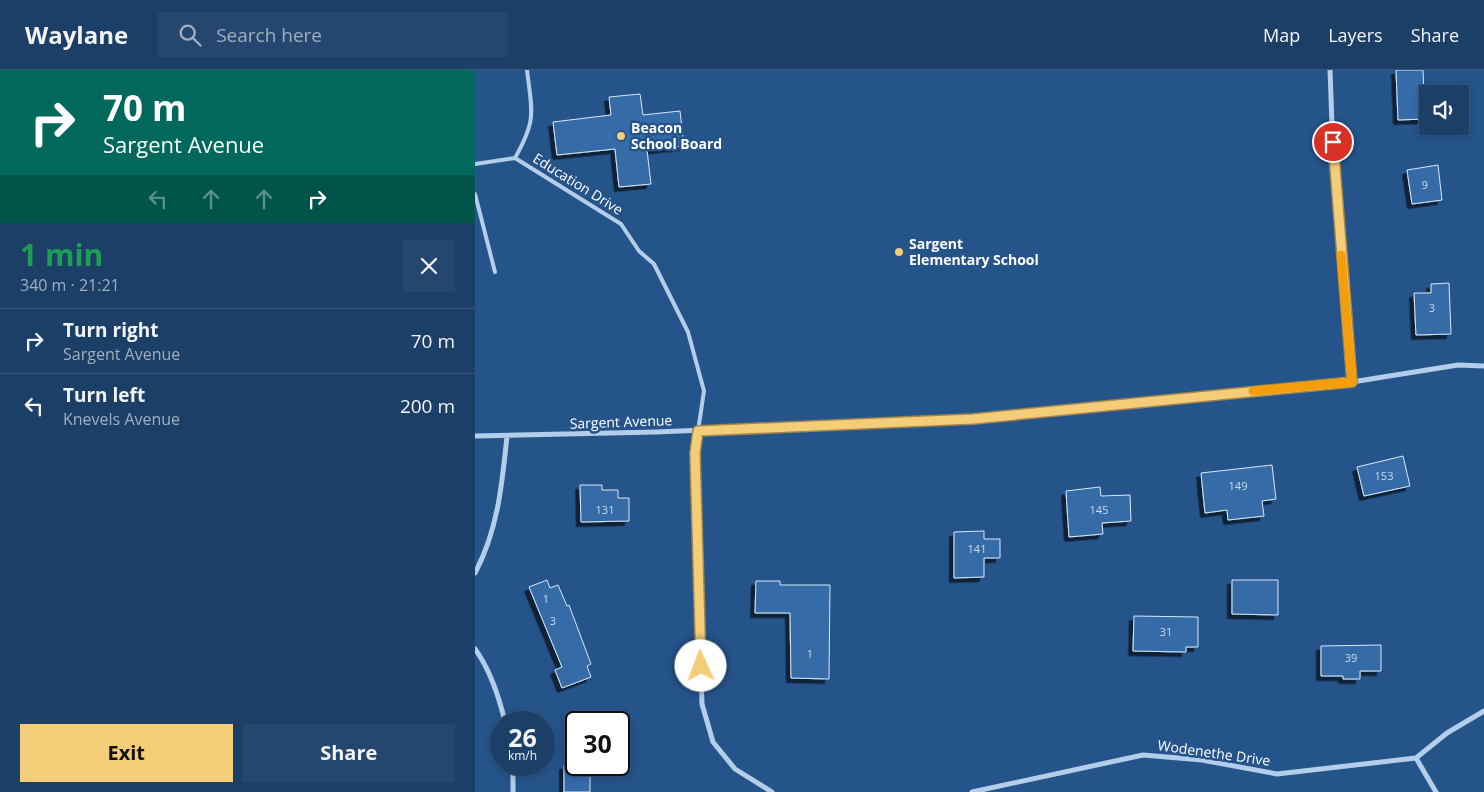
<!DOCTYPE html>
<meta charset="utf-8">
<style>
:root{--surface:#1c3f68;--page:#25466e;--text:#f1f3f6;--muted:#a0afc0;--line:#3a587c;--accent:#f4cd78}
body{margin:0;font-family:"Open Sans",sans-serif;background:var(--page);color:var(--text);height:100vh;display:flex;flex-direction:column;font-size:19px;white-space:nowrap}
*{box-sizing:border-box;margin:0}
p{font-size:16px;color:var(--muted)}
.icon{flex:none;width:28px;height:28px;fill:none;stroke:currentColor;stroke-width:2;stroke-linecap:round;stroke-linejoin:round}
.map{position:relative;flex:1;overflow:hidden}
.drawer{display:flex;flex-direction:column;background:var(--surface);width:475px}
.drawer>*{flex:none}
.top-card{background:#00695c;color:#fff;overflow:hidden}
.buttons{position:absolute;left:944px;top:15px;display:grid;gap:10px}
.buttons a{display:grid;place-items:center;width:50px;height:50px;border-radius:0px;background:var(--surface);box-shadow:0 2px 8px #0003,0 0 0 1px var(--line);font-size:25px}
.speed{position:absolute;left:15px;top:641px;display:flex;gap:10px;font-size:25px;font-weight:700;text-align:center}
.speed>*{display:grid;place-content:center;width:65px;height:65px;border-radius:50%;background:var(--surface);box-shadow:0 2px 8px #0003,0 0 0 1px var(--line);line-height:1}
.speed small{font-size:12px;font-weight:400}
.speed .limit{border:2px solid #111;border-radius:8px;background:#fff;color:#111}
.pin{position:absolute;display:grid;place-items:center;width:42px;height:42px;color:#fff;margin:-21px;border:2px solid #fff;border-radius:50%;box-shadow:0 1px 5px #0007}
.me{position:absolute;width:55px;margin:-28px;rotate:358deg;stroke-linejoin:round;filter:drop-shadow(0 0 4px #0008)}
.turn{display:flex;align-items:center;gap:18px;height:105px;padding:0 20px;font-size:22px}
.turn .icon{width:65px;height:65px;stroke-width:2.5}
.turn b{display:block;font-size:35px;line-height:42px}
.lanes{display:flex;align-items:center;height:48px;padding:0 20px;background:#0003;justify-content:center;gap:25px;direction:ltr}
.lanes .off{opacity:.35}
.round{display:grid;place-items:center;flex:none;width:52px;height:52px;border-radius:0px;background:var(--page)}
.summary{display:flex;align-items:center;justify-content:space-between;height:85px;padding:0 20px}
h1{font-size:30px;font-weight:700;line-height:38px;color:#1e9e55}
.action{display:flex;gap:10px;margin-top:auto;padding:10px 20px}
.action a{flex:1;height:58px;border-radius:0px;background:var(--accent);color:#111;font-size:20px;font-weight:700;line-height:58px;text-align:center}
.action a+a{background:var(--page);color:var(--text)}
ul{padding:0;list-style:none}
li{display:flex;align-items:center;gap:15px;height:65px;padding:0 20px;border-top:1px solid var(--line)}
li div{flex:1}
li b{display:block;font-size:19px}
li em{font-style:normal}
header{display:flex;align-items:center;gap:30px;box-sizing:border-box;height:70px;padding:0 25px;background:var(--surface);border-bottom:1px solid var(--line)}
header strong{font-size:24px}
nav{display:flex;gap:28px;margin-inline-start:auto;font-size:18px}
.search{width:350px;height:45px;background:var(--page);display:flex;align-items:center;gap:12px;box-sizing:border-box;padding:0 18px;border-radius:0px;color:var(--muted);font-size:19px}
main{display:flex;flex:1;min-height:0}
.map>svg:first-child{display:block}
.building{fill:#366ca8;stroke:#d8e7f8;filter:url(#shadow)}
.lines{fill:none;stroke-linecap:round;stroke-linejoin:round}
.service{stroke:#b4ceea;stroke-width:4}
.minor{stroke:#b4ceea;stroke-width:5}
.route-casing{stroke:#9f854e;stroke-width:12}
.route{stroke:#f4cd78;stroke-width:9}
.slow{stroke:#f59e0b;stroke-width:9}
.poi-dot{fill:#f4cd78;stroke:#25548b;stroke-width:2}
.labels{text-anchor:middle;stroke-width:5;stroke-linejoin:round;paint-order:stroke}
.number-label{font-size:11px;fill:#cddae9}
.poi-label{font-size:14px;font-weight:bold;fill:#fff;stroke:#25548b;text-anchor:start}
.street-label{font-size:14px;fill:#fff;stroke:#25548b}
</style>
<header>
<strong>Waylane</strong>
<div class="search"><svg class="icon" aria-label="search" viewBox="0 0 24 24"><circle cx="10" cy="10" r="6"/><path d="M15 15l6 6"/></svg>Search here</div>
<nav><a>Map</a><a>Layers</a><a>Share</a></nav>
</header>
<main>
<section class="drawer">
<div class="top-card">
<div class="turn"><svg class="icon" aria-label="right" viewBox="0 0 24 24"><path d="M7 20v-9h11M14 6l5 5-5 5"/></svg><div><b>70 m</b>Sargent Avenue</div></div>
<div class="lanes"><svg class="icon off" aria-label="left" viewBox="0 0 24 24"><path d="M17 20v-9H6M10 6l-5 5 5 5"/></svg><svg class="icon off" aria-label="ahead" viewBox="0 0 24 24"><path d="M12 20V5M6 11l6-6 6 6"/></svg><svg class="icon off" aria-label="ahead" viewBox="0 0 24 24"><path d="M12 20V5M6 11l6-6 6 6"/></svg><svg class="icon" aria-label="right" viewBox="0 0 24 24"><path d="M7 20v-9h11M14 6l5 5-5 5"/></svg></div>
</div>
<div class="summary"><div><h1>1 min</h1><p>340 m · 21:21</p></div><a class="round"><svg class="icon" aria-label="close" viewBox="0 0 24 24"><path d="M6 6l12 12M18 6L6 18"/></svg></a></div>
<ul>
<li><svg class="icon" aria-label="right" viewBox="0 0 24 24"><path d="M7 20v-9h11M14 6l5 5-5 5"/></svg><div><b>Turn right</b><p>Sargent Avenue</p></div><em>70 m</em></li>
<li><svg class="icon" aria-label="left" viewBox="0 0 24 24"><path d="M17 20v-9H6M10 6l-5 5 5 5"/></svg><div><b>Turn left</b><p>Knevels Avenue</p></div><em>200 m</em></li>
</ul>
<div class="action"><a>Exit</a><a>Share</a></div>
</section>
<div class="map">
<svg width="1009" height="722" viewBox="0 0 1009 722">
<defs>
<filter id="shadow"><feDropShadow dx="-4.5" dy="4.5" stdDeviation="0" flood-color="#0009"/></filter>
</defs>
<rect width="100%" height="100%" fill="#25548b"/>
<path class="building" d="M921,0h27l2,49 -27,1z
M165,24l3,21 37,-4 4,35 -37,4 4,34 -32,3 -4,-38 -58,6 -4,-33 58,-7 -2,-18z
M963,95l4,35 -30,4 -5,-34z
M974,213l2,51 -35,1 -2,-42h17v-9z
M928,386l7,30 -46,10 -7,-29z
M797,395l4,34 -14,2 2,15 -36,4 -1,-10 -22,3 -4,-40z
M105,415h22v5h16v8h11v23l-48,1z
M625,417l1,9 29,-1 1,26 -29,2 1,11 -34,3 -3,-46z
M509,461v8h16v19h-16v19l-30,1v-46z
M72,510l3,8 8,-3 9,21 2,-1 22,59 -4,2 4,11 -29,11 -7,-18 7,-3 -33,-80z
M757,510h46v35l-46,-1z
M281,511h24v4h50l-1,94 -38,-1 -1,-65h-35z
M659,546l64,1v30h-12v5l-53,-1z
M906,575v26h-21v8h-17v-3h-22v-30z
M89,695h26v27h-26z"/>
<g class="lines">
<path class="service" d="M40,88c22,-39 17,-46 12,-88
M0,94l40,-6 106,66 18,27 15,13 34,68 16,59 -6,40
M0,124l20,78"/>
<path class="minor" d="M855,0l4,109 18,203
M223,361l-3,22 7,251 11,38 22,27 37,23
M0,366l181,-4 317,-13 379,-37 106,-17 26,1
M0,503c23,-43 27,-89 32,-137
M0,579c16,22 24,48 30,73
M941,688l31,-25 37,-22
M38,695v27
M497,722l171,-37 59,5 75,14 139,-16 20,34"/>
</g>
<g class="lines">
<g class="route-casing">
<path id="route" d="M226,596l-6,-213 3,-22 275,-12 379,-37 -19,-240"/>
</g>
<use href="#route" class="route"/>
<path class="slow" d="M778,321l99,-9 -11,-127"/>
</g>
<g class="poi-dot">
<circle cx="146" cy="66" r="5"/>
<circle cx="424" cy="182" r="5"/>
</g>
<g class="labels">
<g class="number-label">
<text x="950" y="119">9</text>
<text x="957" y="242">3</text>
<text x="909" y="410">153</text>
<text x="763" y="420">149</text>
<text x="130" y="444">131</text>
<text x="624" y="444">145</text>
<text x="502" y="483">141</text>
<text x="71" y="533">1</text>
<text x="78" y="555">3</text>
<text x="691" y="566">31</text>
<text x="335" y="588">1</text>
<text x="876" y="592">39</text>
</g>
<g class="poi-label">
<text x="156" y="63">Beacon<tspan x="156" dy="16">School Board</tspan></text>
<text x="434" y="179">Sargent<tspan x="434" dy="16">Elementary School</tspan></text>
</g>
<g class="street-label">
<text transform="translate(103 114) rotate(32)" y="5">Education Drive</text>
<text transform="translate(146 352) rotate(-2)" y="5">Sargent Avenue</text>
<text transform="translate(739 683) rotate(8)" y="5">Wodenethe Drive</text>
</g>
</g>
</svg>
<div class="buttons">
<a><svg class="icon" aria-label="sound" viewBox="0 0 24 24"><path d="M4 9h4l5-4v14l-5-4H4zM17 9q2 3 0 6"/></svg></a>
</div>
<div class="speed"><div>26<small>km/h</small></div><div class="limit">30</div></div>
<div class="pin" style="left:858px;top:72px;background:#d93025"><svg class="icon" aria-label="arrive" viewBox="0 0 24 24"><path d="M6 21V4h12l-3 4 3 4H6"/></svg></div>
<svg class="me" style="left:226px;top:596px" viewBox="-20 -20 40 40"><circle r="19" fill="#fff"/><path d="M0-13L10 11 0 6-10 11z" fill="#f4cd78"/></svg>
</div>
</main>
